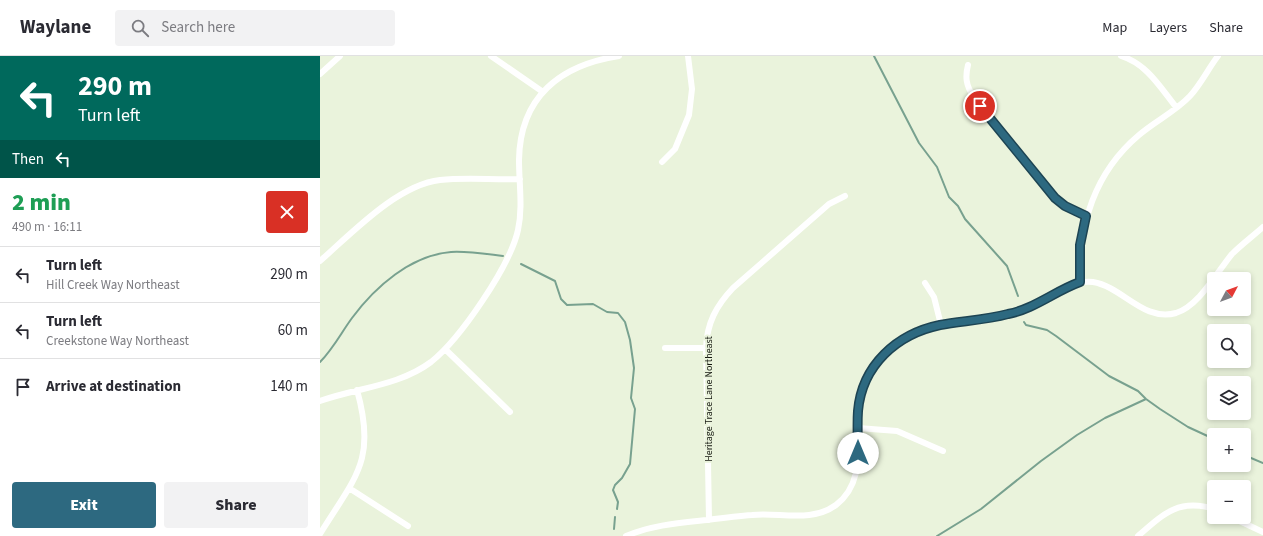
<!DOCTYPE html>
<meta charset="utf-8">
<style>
:root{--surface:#fff;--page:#f2f2f3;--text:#2b2b33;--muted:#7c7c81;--line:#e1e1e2;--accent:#2d6980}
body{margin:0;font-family:"Source Sans 3",sans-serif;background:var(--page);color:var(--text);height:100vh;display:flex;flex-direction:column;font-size:15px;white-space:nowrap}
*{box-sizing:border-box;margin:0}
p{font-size:13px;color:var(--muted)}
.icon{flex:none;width:22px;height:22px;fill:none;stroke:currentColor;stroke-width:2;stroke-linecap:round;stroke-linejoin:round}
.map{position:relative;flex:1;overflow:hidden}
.sheet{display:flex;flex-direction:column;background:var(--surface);width:320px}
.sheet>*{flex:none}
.hud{background:#00695c;color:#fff;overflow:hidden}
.needle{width:26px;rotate:49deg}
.controls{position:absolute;left:887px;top:216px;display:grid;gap:8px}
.controls a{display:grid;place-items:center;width:44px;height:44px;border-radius:4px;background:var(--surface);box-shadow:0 2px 6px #0003;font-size:20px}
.pin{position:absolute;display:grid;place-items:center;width:34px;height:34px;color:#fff;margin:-17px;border:2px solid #fff;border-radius:50%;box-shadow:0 1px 4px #0007}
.me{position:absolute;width:44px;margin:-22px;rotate:0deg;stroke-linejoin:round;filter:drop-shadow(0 0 3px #0008)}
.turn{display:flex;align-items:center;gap:14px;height:84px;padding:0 12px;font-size:18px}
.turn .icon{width:52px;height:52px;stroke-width:2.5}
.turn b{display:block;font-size:28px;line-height:34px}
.then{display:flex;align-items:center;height:38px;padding:0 12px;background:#0003;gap:8px;font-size:15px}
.round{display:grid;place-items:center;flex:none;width:42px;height:42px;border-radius:4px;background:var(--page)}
.summary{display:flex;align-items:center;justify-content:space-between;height:68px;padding:0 12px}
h1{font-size:24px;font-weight:800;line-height:30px;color:#1e9e55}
.action{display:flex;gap:8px;margin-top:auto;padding:8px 12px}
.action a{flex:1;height:46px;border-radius:4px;background:var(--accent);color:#fff;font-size:16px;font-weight:800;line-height:46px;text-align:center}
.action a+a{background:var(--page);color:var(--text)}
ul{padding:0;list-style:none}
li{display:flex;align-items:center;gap:12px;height:56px;padding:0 12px;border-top:1px solid var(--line)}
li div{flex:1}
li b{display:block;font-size:15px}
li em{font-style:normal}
header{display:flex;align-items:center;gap:24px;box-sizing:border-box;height:56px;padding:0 20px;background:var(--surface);border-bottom:1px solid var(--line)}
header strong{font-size:19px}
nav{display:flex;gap:22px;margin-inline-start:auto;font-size:14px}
.search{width:280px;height:36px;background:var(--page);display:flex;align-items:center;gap:10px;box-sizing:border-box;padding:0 14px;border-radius:4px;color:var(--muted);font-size:15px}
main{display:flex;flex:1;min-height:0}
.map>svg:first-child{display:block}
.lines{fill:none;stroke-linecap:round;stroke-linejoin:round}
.stream{stroke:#78a18f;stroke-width:2}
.minor{stroke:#fff;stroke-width:6}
.route-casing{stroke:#1d4453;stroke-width:10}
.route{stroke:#2d6980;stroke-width:7}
.labels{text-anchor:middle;stroke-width:4;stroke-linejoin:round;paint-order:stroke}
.street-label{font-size:10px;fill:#14170f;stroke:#eaf3dc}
</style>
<header>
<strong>Waylane</strong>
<div class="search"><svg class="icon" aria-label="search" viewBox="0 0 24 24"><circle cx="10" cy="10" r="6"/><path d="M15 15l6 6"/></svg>Search here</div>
<nav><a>Map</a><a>Layers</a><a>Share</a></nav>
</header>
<main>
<section class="sheet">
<div class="hud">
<div class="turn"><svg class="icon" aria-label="left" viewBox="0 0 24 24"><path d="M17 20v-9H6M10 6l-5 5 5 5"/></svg><div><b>290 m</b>Turn left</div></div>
<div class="then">Then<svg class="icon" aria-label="left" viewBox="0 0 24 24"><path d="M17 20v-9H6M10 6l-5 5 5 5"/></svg></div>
</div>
<div class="summary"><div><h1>2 min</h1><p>490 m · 16:11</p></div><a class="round" style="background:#d93025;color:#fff"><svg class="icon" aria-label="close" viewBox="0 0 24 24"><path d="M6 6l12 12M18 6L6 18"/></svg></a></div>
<ul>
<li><svg class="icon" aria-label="left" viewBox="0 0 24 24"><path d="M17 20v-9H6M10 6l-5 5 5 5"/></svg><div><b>Turn left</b><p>Hill Creek Way Northeast</p></div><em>290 m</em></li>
<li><svg class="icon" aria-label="left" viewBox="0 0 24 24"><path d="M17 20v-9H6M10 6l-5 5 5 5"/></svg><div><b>Turn left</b><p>Creekstone Way Northeast</p></div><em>60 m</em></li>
<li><svg class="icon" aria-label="arrive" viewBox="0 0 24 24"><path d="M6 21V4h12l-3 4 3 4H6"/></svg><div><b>Arrive at destination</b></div><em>140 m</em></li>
</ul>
<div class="action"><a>Exit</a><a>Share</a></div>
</section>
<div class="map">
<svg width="943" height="480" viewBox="0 0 943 480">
<rect width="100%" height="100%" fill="#eaf3dc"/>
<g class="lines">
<path class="stream" d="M554,0l45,87 18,24 12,30 9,9 7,13 42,47 11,30
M201,208l34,17 6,18 6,6 26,-1 14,8 11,1 7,9 5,18 4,28 -3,30 4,11 -5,55 -8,14 -7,7 -2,5 5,12 -1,7
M704,266l2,3 21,5 9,6 53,40 29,15 8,8 14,10 28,18 26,12
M0,306c13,-13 21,-29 32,-44 23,-31 59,-63 99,-66 17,-1 35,2 52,4
M924,399l19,8
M294,473l1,-12
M617,480l44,-27 60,-48 36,-26 28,-17 41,-19"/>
<path class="minor" d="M171,0l52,36
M801,0c26,8 39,31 55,51
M648,9c-3,12 -2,20 5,31l82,102 10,8 21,10
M0,18l20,-18
M342,106l13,-13 14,-34 3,-26 -4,-33
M0,205c32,-28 77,-76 120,-81 26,-3 53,0 80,-1
M760,225c-2,-56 15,-109 59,-146 16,-14 36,-23 51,-39 11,-12 18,-27 28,-40
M605,227l9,14 7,28
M345,292h41
M125,293l65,63
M0,345c36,-13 79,-15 111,-39 29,-23 79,-96 87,-132 5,-23 1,-46 1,-70 1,-63 41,-95 100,-104
M538,372l39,3 46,20
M29,432l59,38
M911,461l32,15
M389,464l-3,-172c1,-25 10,-42 27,-60l96,-84 16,-8
M0,478c35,-57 57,-73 37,-144
M306,480c26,-11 53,-13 81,-16 15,-2 30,-4 45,-5 27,-3 60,8 84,-10 31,-24 19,-62 23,-95 3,-33 22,-61 51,-75 34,-17 73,-11 108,-23 26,-9 47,-33 75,-30 30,5 50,40 83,31 23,-7 41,-41 56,-59 10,-10 21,-18 31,-27
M818,480c25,-22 41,-38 76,-27"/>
</g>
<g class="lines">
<g class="route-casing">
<path id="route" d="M538,397c0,-14 -1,-28 0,-42 4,-46 39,-77 82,-86 22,-4 46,-5 68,-11 26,-5 47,-23 72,-32v-37l6,-29 -21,-10 -10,-8 -75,-92"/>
</g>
<use href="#route" class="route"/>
</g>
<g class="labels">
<g class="street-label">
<text transform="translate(388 343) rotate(-90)" y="4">Heritage Trace Lane Northeast</text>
</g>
</g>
</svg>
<div class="controls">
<a><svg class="needle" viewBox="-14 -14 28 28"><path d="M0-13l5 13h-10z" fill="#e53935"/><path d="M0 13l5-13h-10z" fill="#7c7c81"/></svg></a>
<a><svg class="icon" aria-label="search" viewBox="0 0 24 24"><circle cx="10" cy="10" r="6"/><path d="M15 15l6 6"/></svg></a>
<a><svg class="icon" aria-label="layers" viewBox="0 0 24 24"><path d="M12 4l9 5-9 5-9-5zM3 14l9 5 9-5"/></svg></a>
<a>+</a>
<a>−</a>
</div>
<div class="pin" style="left:660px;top:50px;background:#d93025"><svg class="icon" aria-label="arrive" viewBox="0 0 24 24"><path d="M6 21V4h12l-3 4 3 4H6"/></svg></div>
<svg class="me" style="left:538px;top:397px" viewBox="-20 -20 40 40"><circle r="19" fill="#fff"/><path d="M0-13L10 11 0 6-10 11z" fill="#2d6980"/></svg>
</div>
</main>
